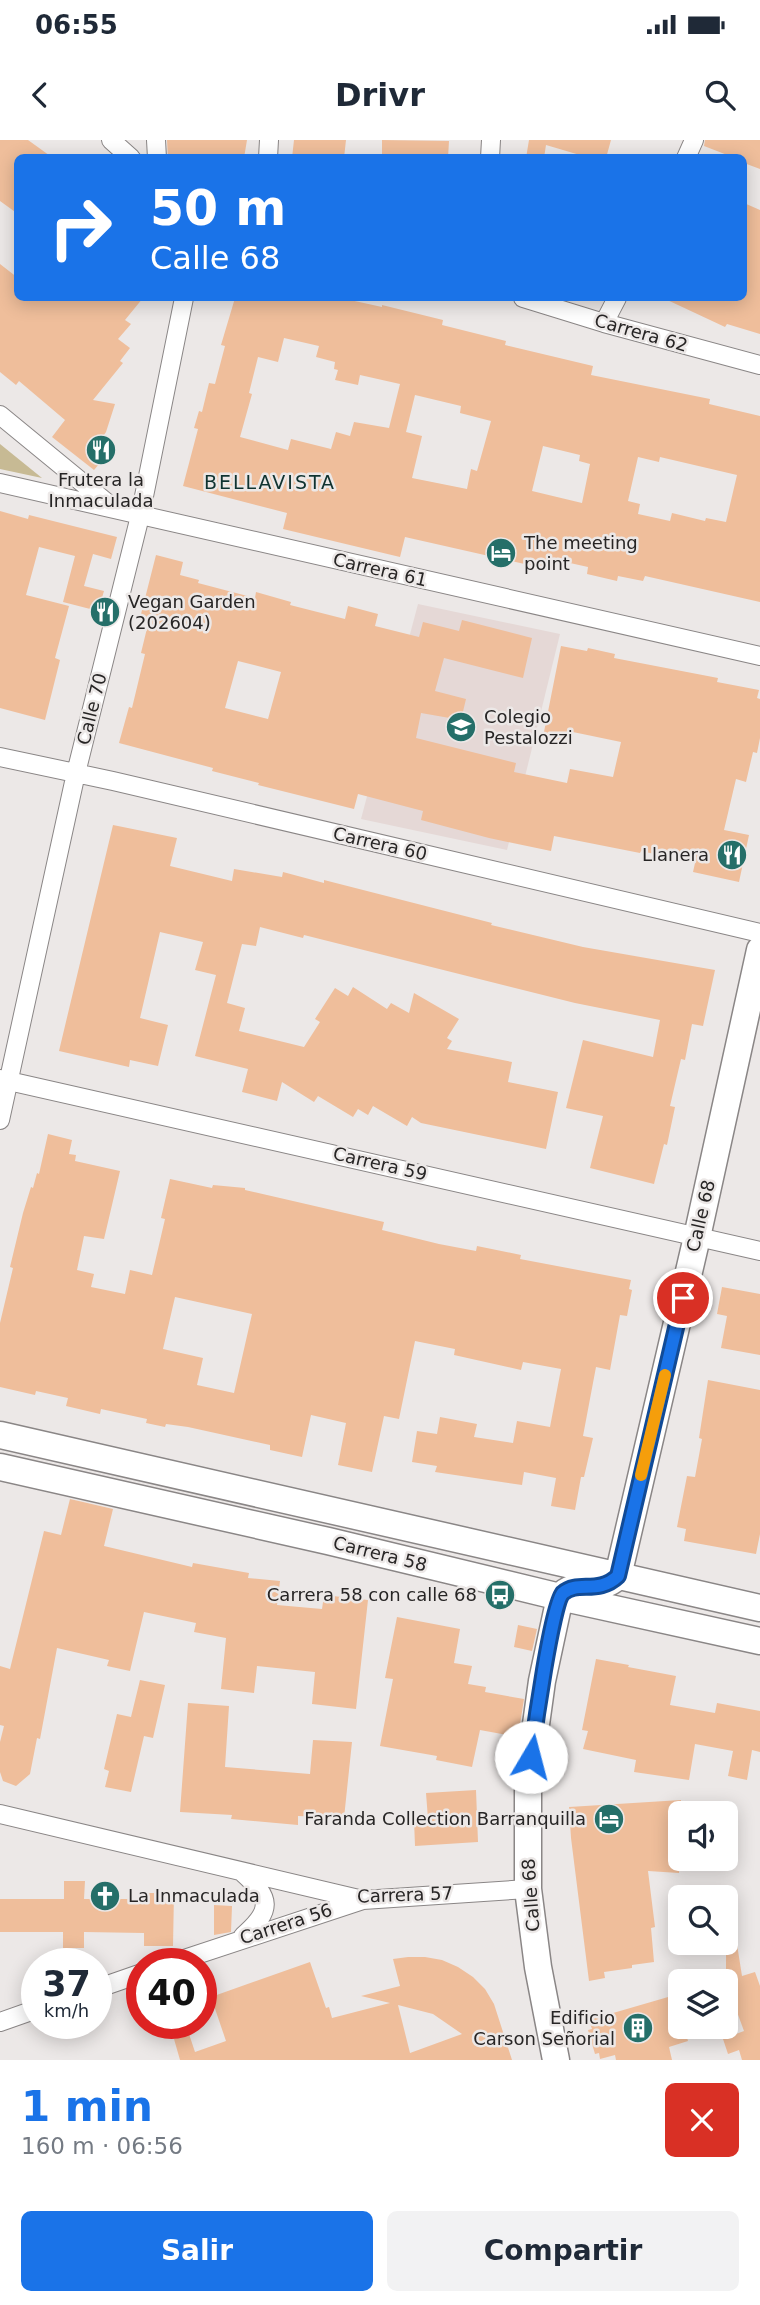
<!DOCTYPE html>
<html lang="es">
<meta charset="utf-8">
<style>
:root{--surface:#fff;--page:#f2f2f3;--text:#1f2937;--muted:#747a83;--accent:#1a73e8}
body{margin:0;font-family:"DejaVu Sans",sans-serif;background:var(--page);color:var(--text);height:100vh;display:flex;flex-direction:column;font-size:26px;white-space:nowrap}
*{box-sizing:border-box;margin:0}
p{font-size:23px;color:var(--muted)}
.icon{flex:none;width:38px;height:38px;fill:none;stroke:currentColor;stroke-width:2;stroke-linecap:round;stroke-linejoin:round}
.map{position:relative;height:1920px;overflow:hidden}
.panel{display:flex;flex-direction:column;background:var(--surface);flex:1}
.panel>*{flex:none}
.top-card{position:absolute;left:14px;top:14px;width:733px;height:147px;border-radius:10px;box-shadow:0 4px 18px #0003;background:#1a73e8;color:#fff;overflow:hidden}
.buttons{position:absolute;left:668px;top:1661px;display:grid;gap:14px}
.buttons a{display:grid;place-items:center;width:70px;height:70px;border-radius:10px;background:var(--surface);box-shadow:0 4px 18px #0003;font-size:35px}
.speed{position:absolute;left:21px;top:1808px;display:flex;gap:14px;font-size:35px;font-weight:700;text-align:center}
.speed>*{display:grid;place-content:center;width:91px;height:91px;border-radius:50%;background:var(--surface);box-shadow:0 4px 18px #0003;line-height:1}
.speed small{font-size:18px;font-weight:400}
.speed .limit{border:10px solid #d22;background:#fff;color:#111}
.pin{position:absolute;display:grid;place-items:center;width:60px;height:60px;color:#fff;margin:-30px;border:4px solid #fff;border-radius:50%;box-shadow:0 2px 7px #0007}
.me{position:absolute;width:77px;margin:-38px;rotate:8deg;stroke-linejoin:round;filter:drop-shadow(0 0 5px #0008)}
.turn{display:flex;align-items:center;gap:24px;height:147px;padding:0 21px;font-size:32px}
.turn .icon{width:91px;height:91px;stroke-width:2.5}
.turn b{display:block;font-size:49px;line-height:60px}
.round{display:grid;place-items:center;flex:none;width:74px;height:74px;border-radius:10px;background:var(--page)}
.head{display:flex;align-items:center;justify-content:space-between;height:119px;padding:0 21px}
h1{font-size:42px;font-weight:600;line-height:52px;color:var(--accent)}
.button{display:flex;gap:14px;margin-top:auto;padding:14px 21px}
.button a{flex:1;height:80px;border-radius:10px;background:var(--accent);color:#fff;font-size:28px;font-weight:600;line-height:80px;text-align:center}
.button a+a{background:var(--page);color:var(--text)}
.status{display:flex;justify-content:space-between;align-items:center;height:49px;padding:0 35px;background:var(--surface);direction:ltr}
.status svg{height:19px;fill:currentColor}
header{display:flex;justify-content:space-between;align-items:center;height:91px;padding:0 21px;background:var(--surface);font-size:32px;font-weight:600}
.map>svg:first-child{display:block}
.built{fill:#e5d8d6}
.green{fill:#c7ba94}
.building{fill:#efbe9b;fill-rule:evenodd}
.lines{fill:none;stroke-linecap:round;stroke-linejoin:round}
.street-casing{stroke:#8a8686;stroke-width:20}
.secondary-casing{stroke:#8a8686;stroke-width:29}
.street{stroke:#fff;stroke-width:18}
.secondary{stroke:#fff;stroke-width:26}
.route-casing{stroke:#114b97;stroke-width:18}
.route{stroke:#1a73e8;stroke-width:12}
.slow{stroke:#f59e0b;stroke-width:12}
.labels{text-anchor:middle;stroke-width:5;stroke-linejoin:round;paint-order:stroke}
.street-label{font-size:18px;fill:#272525;stroke:#ece8e7}
.poi-label{font-size:18px;fill:#272525;stroke:#ece8e7;text-anchor:start}
.neighbourhood-label{font-size:19px;letter-spacing:2px;fill:#103330;stroke:#ece8e7}
</style>
<div class="status"><b>06:55</b><svg viewBox="0 0 49 12"><path d="M0 12V9h3v3zM5 12V6h3v6zM10 12V3h3v9zM15 12V0h3v12zM26 1h20v11H26zM47 4h2v5h-2z"/></svg></div>
<header><svg class="icon" aria-label="back" viewBox="0 0 24 24"><path d="M15 5l-7 7 7 7"/></svg>Drivr<svg class="icon" aria-label="search" viewBox="0 0 24 24"><circle cx="10" cy="10" r="6"/><path d="M15 15l6 6"/></svg></header>
<div class="map">
<svg width="760" height="1920" viewBox="0 0 760 1920">
<rect width="100%" height="100%" fill="#ece8e7"/>
<path class="built" d="M418,464l142,30 -53,216 -146,-31z"/>
<path class="green" d="M0,304l42,34 -42,-9z"/>
<path class="building" d="M0,0h28l25,18h-35v56l-18,-13z
M167,0h80l-3,18h-76z
M294,0h52l-2,18h-52z
M382,0l67,1 -1,17h-66z
M529,0h82l-5,18h-16l-44,-13 -2,13h-18z
M705,0h55v29l-16,-6v-5h-9l-31,-12z
M744,63l16,7v124l-33,-10 -2,3 -62,-29h81z
M0,124l18,14v20h125l-18,22 6,4 -13,15 12,9 -10,13 3,2 -30,37 22,4 -9,28 -11,16 10,9 -11,13 -42,-33 13,-17 -46,-39 -3,4 -16,-13z
M235,158h106l41,9v-2l61,15 -1,5 64,16 -1,4 88,21 -2,9 119,24 -1,5 51,12v186l-115,-26 -2,5 -25,-5 -1,5 -30,-7 1,-7 -27,-6 -10,9 -146,-33 -5,20 -117,-28 4,-16 -104,-27 15,-57 -4,-1 5,-17 3,1 7,-29 6,1 10,-38 -4,-1zM284,198l35,8 -3,11 19,5 -1,7 4,1 -3,10 23,5 2,-10 40,9 -11,44 -35,-6 -4,14 -14,-4 -5,17 -40,-10 -3,11 -48,-13 12,-43 -3,-1 9,-36 20,5zM415,255l46,11 -1,7 31,8 -14,50 -6,-2 -4,20 -55,-11 10,-42 -16,-4zM543,306l37,9 -1,6 11,3 -8,39 -50,-12zM638,317l21,5 1,-5 77,18 -11,47 -20,-4 -1,3 -33,-8 -2,8 -32,-7 2,-10 -12,-3z
M0,371l28,8 1,-4 88,22 -6,22 -18,-5 -9,32 20,5 -6,20 -35,-9 12,-46 -36,-9 -13,48 43,11 -14,52 5,2 -15,60 -45,-12z
M156,415l27,7 -3,13 19,5 -1,3 57,15 1,-6 35,10 -1,3 55,14 3,-13 30,8 -3,12 44,11 4,-15 36,9 3,-11 70,18 -9,40 -79,-20 -9,33 31,8 -5,21 -40,-7 -5,25 100,25 -2,9 53,11 3,-14 43,8 8,-35 -53,-11 -2,10 -23,-4 18,-91 26,5 1,-3 27,6 -1,4 104,20 -1,4 42,8 -2,8 3,1v39l-3,15 -4,-1 -7,30 -10,-3 -12,51 25,5 -10,47 -46,-10 2,-9 -54,-12 -1,2 -86,-17 -3,15 -62,-13 -68,-18 2,-9 -65,-17 -4,15 -96,-24 1,-2 -47,-12 1,-3 -94,-25 10,-36 3,1 13,-54 -4,-1 8,-33 -9,-2zM238,521l43,11 -13,47 -43,-11z
M113,685l64,13 -7,28 62,15 2,-12 48,8 1,-5 41,11v-3l168,43 -1,2 92,22 132,23 -12,56 -11,-2 -7,36 -4,-1 -11,47 5,1 -8,38 -3,-1 -10,40 -64,-16 13,-52 -37,-8 17,-68 70,17 7,-37 -85,-17 -271,-68 -1,3 -43,-11 -4,19 -14,-2 -15,59 18,5 -6,23 65,16 16,-25 -5,-3 20,-31 13,8 5,-9 34,22 4,-6 18,10 5,-20 45,26 -12,19 5,3 -5,8 65,13 -4,20 50,10 -12,57 -125,-26 -9,-6 -5,9 -34,-20 -5,9 -10,-6 -5,8 -35,-21 -4,6 -32,-20 -5,19 -35,-9 6,-23 -53,-13 21,-81 -21,-5 8,-28 -43,-10 -20,86 28,7 -10,41 -28,-6 -1,7 -70,-16z
M48,994l24,6 -3,14 7,1 -1,6 45,10 -16,68 -20,-3 -7,34 17,4 -3,13 34,7 5,-24 22,5 13,-56 -4,-1 9,-39 42,9 1,-3 32,3v2l139,32 -2,8 57,14 37,7 1,-5 44,9 -1,4 111,21 -2,9 3,1 -5,26 -7,-1 -10,55 -14,-3 -13,69 10,2 -9,39h-3l-6,33 -24,-4 5,-28 -32,-6 -2,13 -87,-13 2,-6 -25,-4 5,-31 20,3 3,-17 37,7 -3,13 39,6 4,-22 33,6 11,-58 -38,-7 -2,8 -67,-15 1,-6 -40,-8 -16,78 -15,-3 -12,56 -34,-7 8,-42 -35,-8 -9,42 -32,-7v-5l-82,-18 -22,-3 -1,3 -19,-4 1,-4 -46,-10 -1,5 -34,-8 2,-8 -32,-7 -1,4 -35,-8v-64l13,-55 -3,-1 13,-54 8,-26 2,1 4,-15 2,1zM175,1157l77,17 -18,79 -37,-8 6,-27 -40,-9z
M722,1147l38,7v61l-39,-7 6,-32 -10,-2z
M708,1240l52,10v144l-4,20 -72,-13 2,-12 -9,-2 10,-51 8,1 7,-38 -3,-1z
M70,1359l43,10 -9,37 88,21 1,-4 56,10 -1,5 32,3 -3,24 45,4 2,-14 44,5 -12,109 -44,-5 3,-32 -58,-6 -3,27 -33,-4 5,-51 -32,-6 2,-9 -52,-11 -14,59 -23,-5 2,-6 -52,-12 -17,91 -3,-1 -7,36 -14,12 -13,-5 -3,-9v-30l4,-16 -4,-1v-59l10,3 34,-138 17,4z
M397,1477l63,12 -6,34 18,3 -4,18 18,3 -1,5 39,7 -6,38 -38,-7 -8,37 -36,-7 1,-4 -57,-10 13,-67 -8,-1z
M518,1485l19,4 -5,22 -18,-4z
M596,1519l33,6 -1,2 48,9 -6,29 45,8 2,-10 43,8v41l-8,-2 -5,30 -19,-4 5,-25 -38,-7 -6,36 -55,-8 2,-12 -53,-11 5,-18 -6,-1z
M140,1540l25,5 -12,53 -9,-2 -13,56 -26,-5 4,-16 -5,-2 13,-55 14,3z
M188,1563l41,3 -4,61 85,7 3,-34 39,2 -8,76 -46,-2v9l-67,-6 1,-4 -52,-3z
M476,1650l2,52 -63,4 -1,-26 14,-1 -2,-26z
M681,1660l-2,73 -31,-2 7,56 -4,1 3,34 -22,3v3l-28,4 1,6 -16,3 -18,-143 -2,-31z
M64,1741h21l-1,18h60v-6h30l-1,53h-29v-13l-60,-1v16h-21v-16h-63v-33h64z
M214,1765l18,1 -1,26 -17,3z
M736,1798l6,38 13,-4 5,14v74h-18l-3,-10 -11,4 -5,-15 21,-8 -18,-49v-43z
M408,1817h17l17,3 16,7 15,10 12,12 9,15 18,56h-332l-6,-21 15,-5 6,18 31,-11 -15,-44 99,-35 16,46 3,-1 3,11 58,-15 -29,-7 39,-10 -7,-27zM398,1865l35,9 29,20 -52,19z
M675,1855l6,20v11h3l4,15 -19,6 3,13h-56l-1,-5 -15,4 -1,-6 -4,1 -7,-24 4,-1 -3,-9z"/>
<g class="lines">
<g class="street-casing">
<path id="street" d="M111,0l20,18
M156,0l1,18
M268,18l1,-18
M490,18l1,-18
M686,18l8,-18
M523,158l81,25 156,42
M604,183l13,-25
M0,275l112,92
M0,343l760,173
M0,617l113,24 647,152
M0,939l760,172
M0,980l76,-347 64,-257 44,-218
M0,1674l363,86 165,-11
M243,1733c28,25 30,37 0,63
M169,1824l194,-64
M96,1849l46,-16
M0,1882l37,-13"/>
</g>
<g class="secondary-casing">
<path id="secondary" d="M0,1295l760,173
M0,1327l328,74 232,56 200,44
M556,1920l-18,-93 -10,-78v-107l14,-101 18,-84c16,-19 37,-1 58,-21l79,-339 63,-287"/>
</g>
<use href="#street" class="street"/>
<use href="#secondary" class="secondary"/>
</g>
<g class="lines">
<g class="route-casing">
<path id="route" d="M531,1617c3,-23 21,-154 32,-164 15,-13 35,2 55,-17l65,-278"/>
</g>
<use href="#route" class="route"/>
<path class="slow" d="M641,1335l24,-100"/>
</g>
<defs>
<g id="restaurant-disc" transform="scale(1.575)"><circle r="9.5" fill="#256f69" stroke="#ece8e7"/><path d="M-5-6h1v4h1v-4h1v4h1v-4h1v5L-1.5 .5V6h-2V.5L-5-1ZM5-6V6H3V1.5H1.5Q1.5-4 5-6Z" fill="#fff"/></g>
<g id="hotel-disc" transform="scale(1.575)"><circle r="9.5" fill="#256f69" stroke="#ece8e7"/><path d="M-6-4.5h1.5V1H6V5H4.5V3h-9V5H-6ZM-4 0a1.8 1.8 0 1 1 3.6 0ZM.5 0V-2.5h3Q6-2.5 6 0Z" fill="#fff"/></g>
<g id="school-disc" transform="scale(1.575)"><circle r="9.5" fill="#256f69" stroke="#ece8e7"/><path d="M0-5L7-2L0 1L-7-2ZM-4 1L0 2.5L4 1V4Q0 6-4 4Z" fill="#fff"/></g>
<g id="bus-disc" transform="scale(1.575)"><circle r="9.5" fill="#256f69" stroke="#ece8e7"/><path d="M-5-6H5V4H4V6H2V4H-2V6H-4V4H-5ZM-3.5-4V0h7V-4ZM-3.5 1.2v1.5H-2V1.2ZM2 1.2v1.5H3.5V1.2Z" fill="#fff"/></g>
<g id="church-disc" transform="scale(1.575)"><circle r="9.5" fill="#256f69" stroke="#ece8e7"/><path d="M-1.2-6h2.4v3.5h3.3v2.4h-3.3V6h-2.4V-.1h-3.3v-2.4h3.3Z" fill="#fff"/></g>
<g id="building-disc" transform="scale(1.575)"><circle r="9.5" fill="#256f69" stroke="#ece8e7"/><path d="M-4-6H4V6H1V3H-1V6H-4ZM-2.5-4.3h1.7v1.8h-1.7ZM.8-4.3h1.7v1.8H.8ZM-2.5-1h1.7V.8h-1.7ZM.8-1h1.7V.8H.8Z" fill="#fff"/></g>
</defs>
<g fill-rule="evenodd">
<use href="#restaurant-disc" x="101" y="310"/>
<use href="#hotel-disc" x="501" y="413"/>
<use href="#restaurant-disc" x="105" y="472"/>
<use href="#school-disc" x="461" y="587"/>
<use href="#restaurant-disc" x="732" y="715"/>
<use href="#bus-disc" x="500" y="1455"/>
<use href="#hotel-disc" x="609" y="1679"/>
<use href="#church-disc" x="105" y="1756"/>
<use href="#building-disc" x="638" y="1888"/>
</g>
<g class="labels">
<g class="street-label">
<text transform="translate(641 193) rotate(16)" y="6">Carrera 62</text>
<text transform="translate(380 430) rotate(13)" y="6">Carrera 61</text>
<text transform="translate(92 569) rotate(-76)" y="6">Calle 70</text>
<text transform="translate(380 704) rotate(13)" y="6">Carrera 60</text>
<text transform="translate(380 1024) rotate(13)" y="6">Carrera 59</text>
<text transform="translate(701 1076) rotate(-77)" y="6">Calle 68</text>
<text transform="translate(380 1414) rotate(14)" y="6">Carrera 58</text>
<text transform="translate(405 1755) rotate(-2)" y="6">Carrera 57</text>
<text transform="translate(531 1755) rotate(-94)" y="6">Calle 68</text>
<text transform="translate(286 1784) rotate(-18)" y="6">Carrera 56</text>
</g>
<g class="poi-label">
<text x="101" y="346" text-anchor="middle">Frutera la<tspan x="101" dy="21">Inmaculada</tspan></text>
<text x="524" y="409">The meeting<tspan x="524" dy="21">point</tspan></text>
<text x="128" y="468">Vegan Garden<tspan x="128" dy="21">(202604)</tspan></text>
<text x="484" y="583">Colegio<tspan x="484" dy="21">Pestalozzi</tspan></text>
<text x="709" y="721" text-anchor="end">Llanera</text>
<text x="477" y="1461" text-anchor="end">Carrera 58 con calle 68</text>
<text x="586" y="1685" text-anchor="end">Faranda Collection Barranquilla</text>
<text x="128" y="1762">La Inmaculada</text>
<text x="615" y="1884" text-anchor="end">Edificio<tspan x="615" dy="21">Carson Señorial</tspan></text>
</g>
<g class="neighbourhood-label">
<text x="270" y="349">BELLAVISTA</text>
</g>
</g>
</svg>
<div class="buttons">
<a><svg class="icon" aria-label="sound" viewBox="0 0 24 24"><path d="M4 9h4l5-4v14l-5-4H4zM17 9q2 3 0 6"/></svg></a>
<a><svg class="icon" aria-label="search" viewBox="0 0 24 24"><circle cx="10" cy="10" r="6"/><path d="M15 15l6 6"/></svg></a>
<a><svg class="icon" aria-label="layers" viewBox="0 0 24 24"><path d="M12 4l9 5-9 5-9-5zM3 14l9 5 9-5"/></svg></a>
</div>
<div class="speed"><div>37<small>km/h</small></div><div class="limit">40</div></div>
<div class="pin" style="left:683px;top:1158px;background:#d93025"><svg class="icon" aria-label="arrive" viewBox="0 0 24 24"><path d="M6 21V4h12l-3 4 3 4H6"/></svg></div>
<svg class="me" style="left:531px;top:1617px" viewBox="-20 -20 40 40"><circle r="19" fill="#fff"/><path d="M0-13L10 11 0 6-10 11z" fill="#1a73e8"/></svg>
<div class="top-card">
<div class="turn"><svg class="icon" aria-label="right" viewBox="0 0 24 24"><path d="M7 20v-9h11M14 6l5 5-5 5"/></svg><div><b>50 m</b>Calle 68</div></div>
</div>
</div>
<section class="panel">
<div class="head"><div><h1>1 min</h1><p>160 m · 06:56</p></div><a class="round" style="background:#d93025;color:#fff"><svg class="icon" aria-label="close" viewBox="0 0 24 24"><path d="M6 6l12 12M18 6L6 18"/></svg></a></div>
<div class="button"><a>Salir</a><a>Compartir</a></div>
</section>
